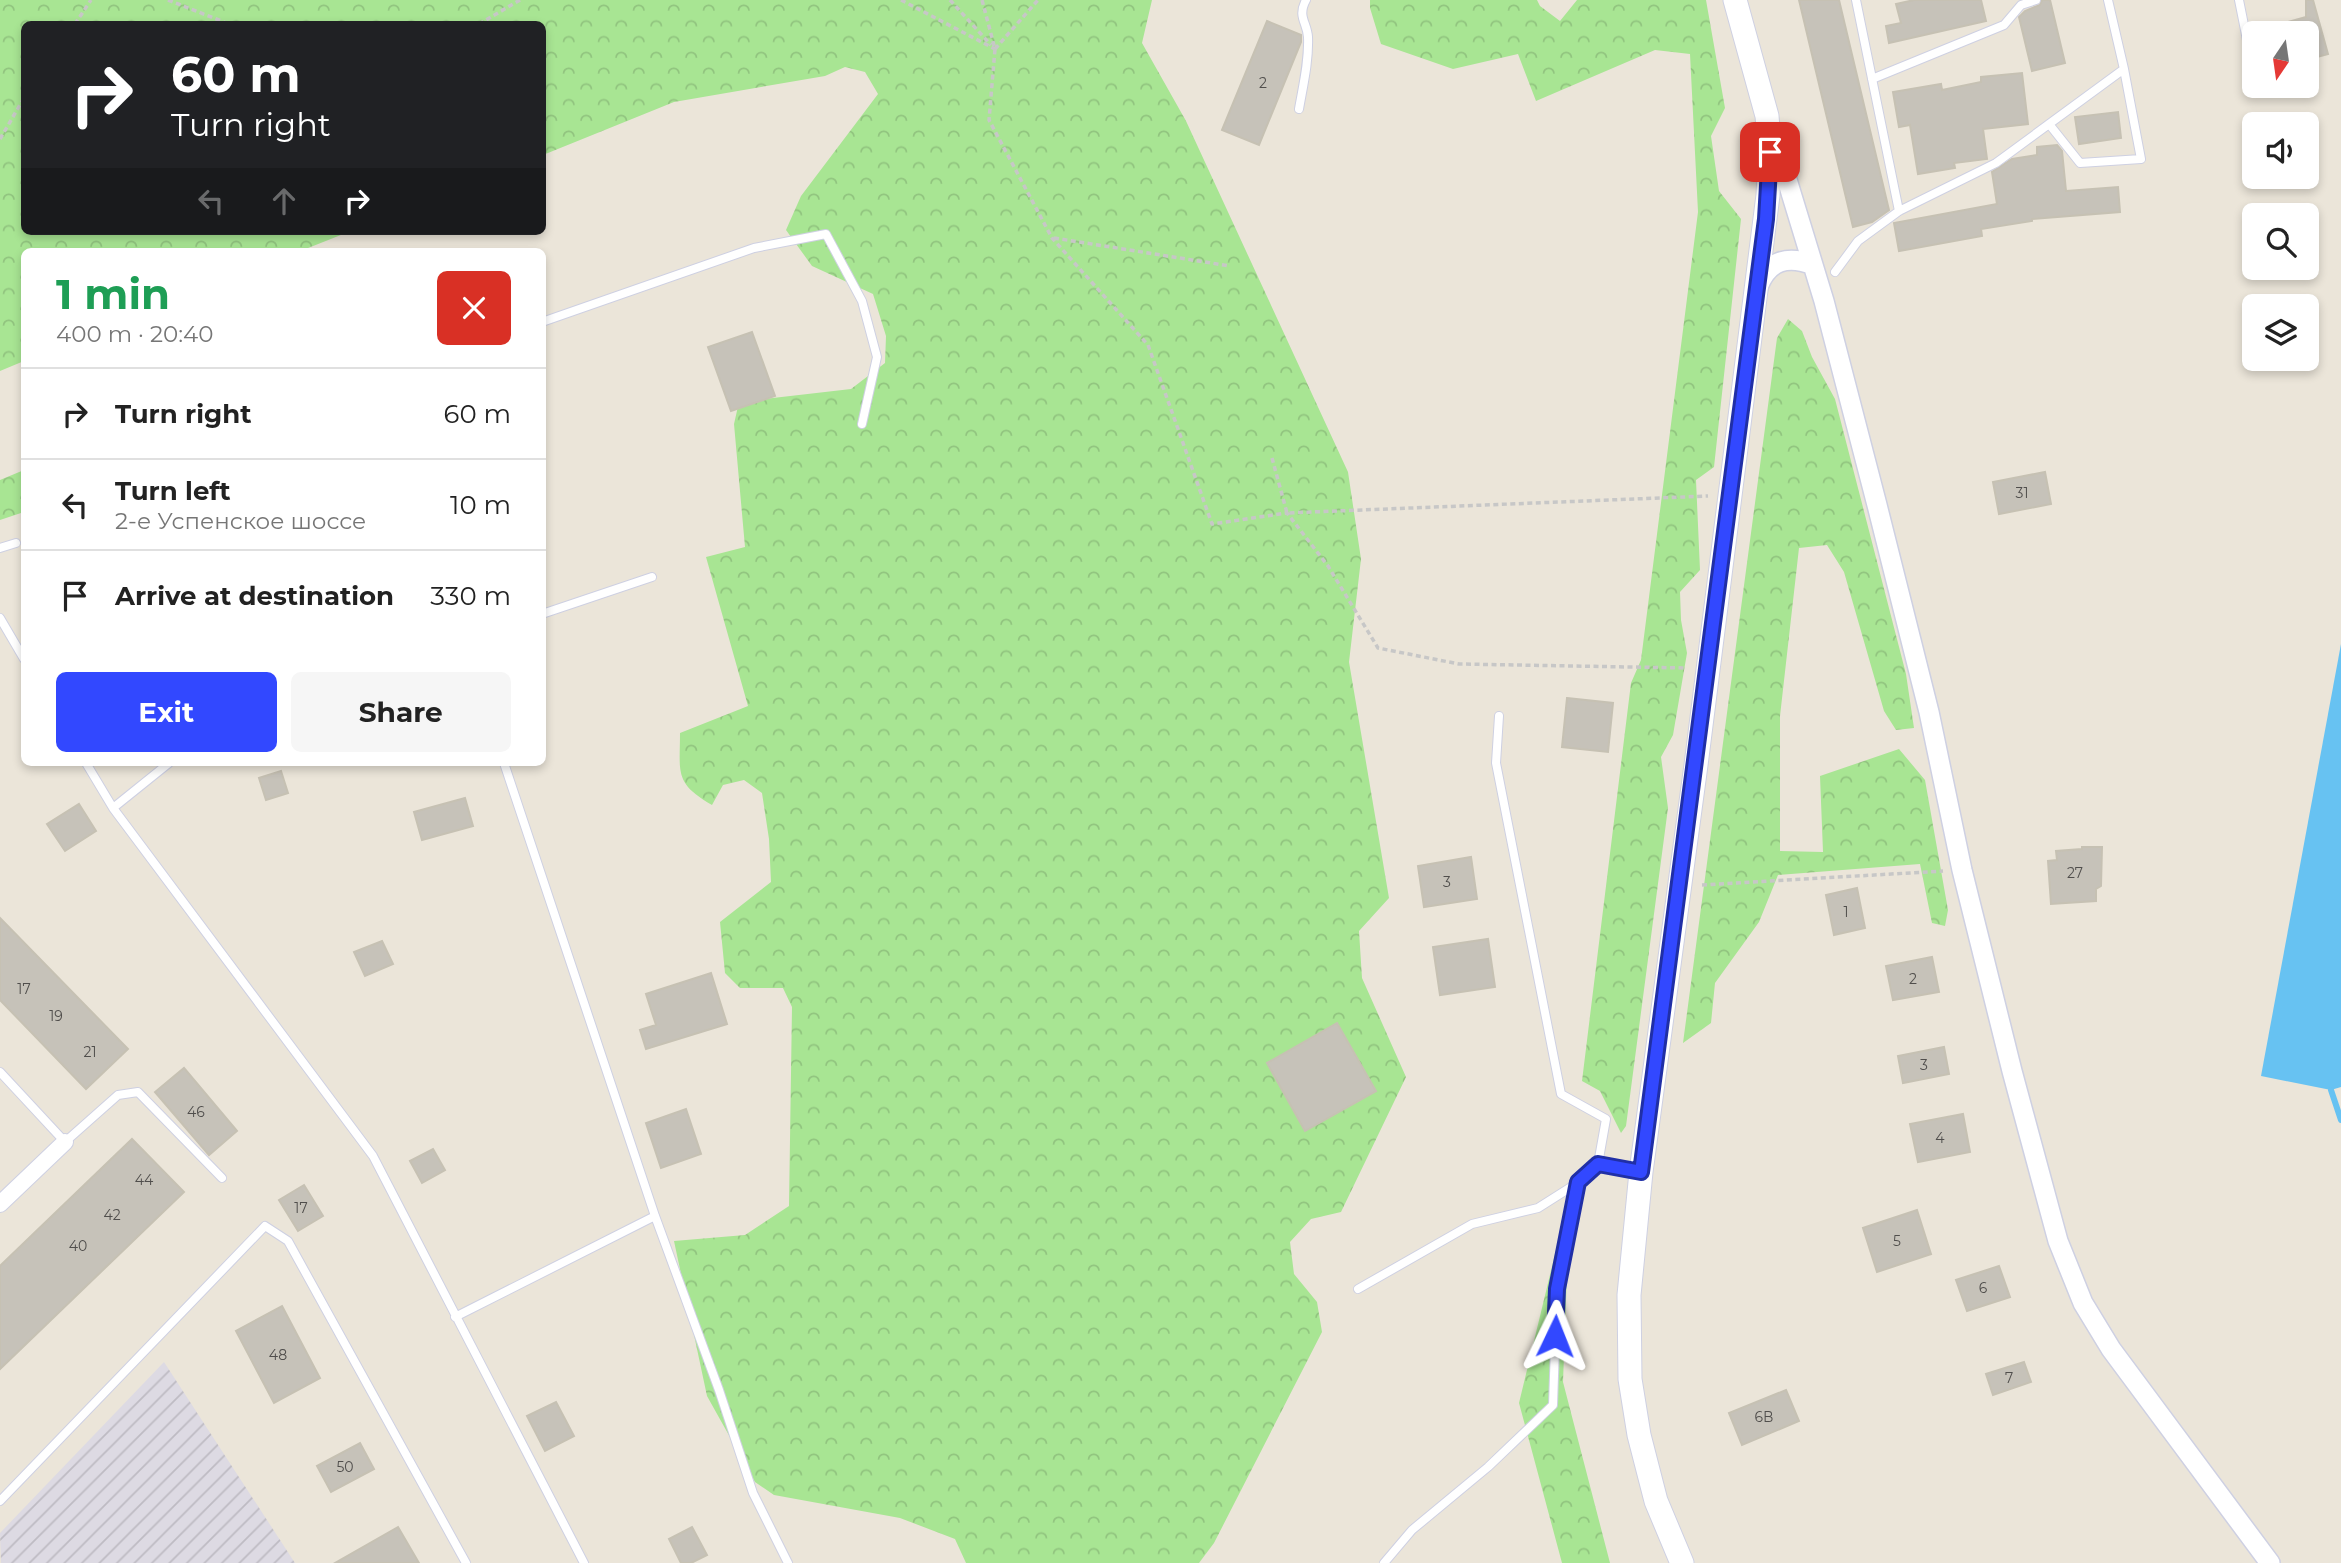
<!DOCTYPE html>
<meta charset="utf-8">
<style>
:root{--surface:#fff;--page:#f6f6f6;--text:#222;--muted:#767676;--line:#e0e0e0;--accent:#3248ff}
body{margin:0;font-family:Montserrat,sans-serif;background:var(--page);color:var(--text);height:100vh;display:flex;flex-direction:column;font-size:26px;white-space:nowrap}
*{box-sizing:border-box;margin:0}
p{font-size:23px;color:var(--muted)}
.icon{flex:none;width:38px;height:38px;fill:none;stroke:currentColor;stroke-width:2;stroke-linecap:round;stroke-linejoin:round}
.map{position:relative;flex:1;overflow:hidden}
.panel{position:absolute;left:21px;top:248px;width:525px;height:518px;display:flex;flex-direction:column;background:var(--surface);border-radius:10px;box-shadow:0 4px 10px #0003}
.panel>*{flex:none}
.hud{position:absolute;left:21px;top:21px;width:525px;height:214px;border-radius:10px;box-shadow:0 4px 10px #0003;background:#202124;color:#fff;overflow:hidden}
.needle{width:46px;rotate:193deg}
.fabs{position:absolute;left:2242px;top:21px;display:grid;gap:14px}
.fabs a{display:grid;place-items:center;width:77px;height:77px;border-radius:10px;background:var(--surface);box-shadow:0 4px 10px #0003;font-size:35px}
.pin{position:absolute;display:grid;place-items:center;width:60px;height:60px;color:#fff;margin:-30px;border-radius:14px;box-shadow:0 4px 10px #0006}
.me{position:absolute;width:77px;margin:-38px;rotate:2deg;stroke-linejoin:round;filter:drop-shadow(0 0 5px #0008)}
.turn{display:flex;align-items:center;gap:24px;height:147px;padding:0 35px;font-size:32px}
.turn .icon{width:91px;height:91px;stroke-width:2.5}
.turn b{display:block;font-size:49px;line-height:60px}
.lanes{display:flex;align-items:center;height:66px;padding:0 35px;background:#0003;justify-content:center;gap:35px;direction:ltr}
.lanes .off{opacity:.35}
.round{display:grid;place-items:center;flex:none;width:74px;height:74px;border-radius:10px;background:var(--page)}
.headline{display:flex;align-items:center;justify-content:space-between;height:119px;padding:0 35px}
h1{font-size:42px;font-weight:700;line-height:52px;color:#1e9e55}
.button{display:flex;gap:14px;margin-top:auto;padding:14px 35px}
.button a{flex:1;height:80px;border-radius:10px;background:var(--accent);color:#fff;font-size:28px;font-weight:700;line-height:80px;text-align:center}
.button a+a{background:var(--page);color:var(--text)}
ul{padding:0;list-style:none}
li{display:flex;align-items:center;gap:21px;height:91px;padding:0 35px;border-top:2px solid var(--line)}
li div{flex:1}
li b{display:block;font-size:26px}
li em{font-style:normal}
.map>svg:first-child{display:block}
.industrial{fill:url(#industrial-furrows)}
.forest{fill:url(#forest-crowns)}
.water{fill:#67c2f2}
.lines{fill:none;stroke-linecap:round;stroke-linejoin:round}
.stream{stroke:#67c2f2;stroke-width:6}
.building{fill:#c6c2b9;stroke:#c6c1b3;stroke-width:2}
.service-casing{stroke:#ced0e2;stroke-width:10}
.minor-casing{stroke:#ced0e2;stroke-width:18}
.tertiary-casing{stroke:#ced0e2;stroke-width:22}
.secondary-casing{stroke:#ced0e2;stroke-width:25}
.path{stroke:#c7c7c7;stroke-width:3.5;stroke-dasharray:5 3.5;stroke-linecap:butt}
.service{stroke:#fff;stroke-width:8}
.minor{stroke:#fff;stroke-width:16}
.tertiary{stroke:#fff;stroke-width:19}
.secondary{stroke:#fff;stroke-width:23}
.route-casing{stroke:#202fa6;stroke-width:18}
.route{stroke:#3248ff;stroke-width:12}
.labels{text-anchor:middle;stroke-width:6;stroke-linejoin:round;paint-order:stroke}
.number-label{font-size:14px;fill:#504e4c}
</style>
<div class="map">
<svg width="2341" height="1563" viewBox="0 0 2341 1563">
<defs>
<pattern id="industrial-furrows" width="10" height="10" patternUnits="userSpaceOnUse" patternTransform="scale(1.75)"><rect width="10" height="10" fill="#dddae3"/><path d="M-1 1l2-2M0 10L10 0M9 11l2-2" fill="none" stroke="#bebbc3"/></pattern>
<pattern id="forest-crowns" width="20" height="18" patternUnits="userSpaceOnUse" patternTransform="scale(1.75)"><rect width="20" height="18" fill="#a8e593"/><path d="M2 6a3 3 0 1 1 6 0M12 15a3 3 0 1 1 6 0" fill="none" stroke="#91c47f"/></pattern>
</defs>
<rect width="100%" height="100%" fill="#ebe5d9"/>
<path class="industrial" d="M164,1362l131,201h-294l-1,-30z"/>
<path class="forest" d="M0,0h1152l-10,43 44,78 162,351 13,87 -12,103 40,236 -30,33 3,47 44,99 -65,135 -30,7 -21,23 4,32 23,28 5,30 -108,211 -15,20h-233l-11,-24 -55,-21 -126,-23 -19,-13 -48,-86 -33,-155 71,-6 44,-29 3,-199 -9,-19h-43l-15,-15 -5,-51 51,-40 -2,-43 -7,-46 -18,-13 -21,5 -11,20c-38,-22 -32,-32 -32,-72l68,-27 -42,-149 39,-10 -11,-123 5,-22 112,-13 34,-26 1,-27 -13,-42 -61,-28 -26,-36 15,-34 77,-102 -13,-22 -20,-5 -20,9 -151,26 -131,53 -1,-131h-518v207h327l-53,21h-274v109l-24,10z
M1370,0h167l3,6 20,15 17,-21h129l19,108 -14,28 8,55 22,28 -27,248 -18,13 4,90 -20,22 1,28 6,33 -14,82 -12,22 7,51 -42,318 -5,7 -21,-42 -18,-10 49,-398 10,-23 57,-448 -8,-158 -35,-4 -119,51 -18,-47 -65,15 -72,-25 -11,-36z
M1788,319l14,12 10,26 23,42 71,275 8,54 -18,2 -12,-19 -40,-139 -17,-27 -28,3 -19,168v135l43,1 -3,-76 79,-27 26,31 23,130 -3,16 -13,-3 -12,-59 -142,11 -19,47 -44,61 -4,40 -28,20 94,-705z
M24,470v42l-24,8v-40z
M1570,1192l-7,190 47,181h-48l-43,-160z"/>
<path class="water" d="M2341,644v443l-10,3 -70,-14z"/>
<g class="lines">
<path class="stream" d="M2331,1090l10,30"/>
</g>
<path class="building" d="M1799,0h40l50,210 -17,12 -19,5z
M1914,0h67l5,21 -97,22 -3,-17 15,-3 -5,-19z
M2042,0h8l15,63 -33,8 -13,-54 6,-6 15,-6z
M2306,0h7l15,54 -22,6v-27h-39v-5l39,-11z
M1267,21l34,14v7l-42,103 -37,-15z
M2022,73l6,51 -45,5 4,30 -33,4 1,5 -37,6 -8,-49 -11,2 -6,-35 48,-8 1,6 39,-8v-5z
M2118,112l3,26 -42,6 -4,-27z
M2057,145l5,6 4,40 52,-4 2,25 -88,7v2l-51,8 1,7 -83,15 -5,-28 103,-19 -5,-32 20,-13 25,-4v-8z
M752,332l23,64 -44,15 -23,-64z
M2045,472l6,32 -52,10 -6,-32z
M1567,698l46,5 -5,49 -46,-5z
M281,771l7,22 -22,7 -7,-22z
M465,798l8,28 -51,14 -8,-28z
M79,804l17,27 -31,20 -18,-27z
M2082,847h20l-1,39 -5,3v12l-45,3 -3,-43 9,-1 -1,-9 26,-2z
M1471,857l6,42 -53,8 -6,-41z
M1857,888l8,40 -31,7 -8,-40z
M0,918l128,131 -42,40 -86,-89z
M1488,939l7,48 -55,8 -7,-48z
M382,941l11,23 -28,12 -11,-24z
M1932,957l7,35 -46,8 -7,-34z
M711,973l16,51 -81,25 -6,-19 16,-5 -10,-31z
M1337,1023l39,68 -71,40 -38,-68z
M1944,1047l5,27 -46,9 -5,-27z
M184,1068l53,63 -28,24 -54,-63z
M686,1109l15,45 -40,14 -15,-45z
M1963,1114l7,38 -52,10 -8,-38z
M132,1139l52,53 -184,177v-103z
M433,1149l12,21 -23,13 -12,-22z
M304,1185l19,31 -25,15 -19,-31z
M1917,1210l14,44 -54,18 -14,-44z
M1999,1266l11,31 -43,14 -11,-31z
M282,1306l38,72 -46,25 -38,-72z
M2024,1362l7,20 -38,13 -7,-21z
M1786,1390l13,31 -57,24 -13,-32z
M556,1402l18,34 -29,15 -18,-35z
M360,1443l14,26 -43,23 -14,-26z
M398,1527l21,36h-84z
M692,1527l15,28 -16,8h-10l-12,-24z"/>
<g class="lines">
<g class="service-casing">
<path id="service" d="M1856,0l43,211
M2108,0l16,69
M2239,0l10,50
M1872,79l132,-54 17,-20 15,-5
M1299,109c4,-23 10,-48 9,-72 -1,-15 -11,-20 -2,-37
M1835,272l23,-31 41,-30 97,-48 128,-94 17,90 -61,4 -31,-39
M542,322l212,-74 72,-14 36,67 15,56 -15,67
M0,548l16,-5
M542,614l110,-37
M0,618l24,41
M1499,716l-3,47 65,331 45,25 -8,45 40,8
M86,763l27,45 260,348 211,407
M504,763l151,453 64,174 34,103 35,70
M113,808l56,-45
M0,1072l65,70 53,-47 20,-3 84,86
M1358,1289l114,-65 66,-16 41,-26 19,-18
M455,1317l200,-101
M0,1501l265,-275 23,15 178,322
M1384,1563l28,-33 76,-63 65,-62 4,-116 22,-107"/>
</g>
<g class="minor-casing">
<path id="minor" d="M0,1204l65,-62"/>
</g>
<g class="tertiary-casing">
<path id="tertiary" d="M1774,137l50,164 53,204 52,207 33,158 50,201 46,170 25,62 28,46 159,214
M1758,287c10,-27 30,-32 55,-22"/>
</g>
<g class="secondary-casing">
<path id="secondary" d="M1682,1563l-26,-62 -17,-66 -9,-56 -1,-84 12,-123 55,-407 72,-570 2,-43 -3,-36 -32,-116"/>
</g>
<path class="path" d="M168,0l61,24
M901,0l94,49
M950,0l41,45
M982,0l13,49 -6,71 63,118 96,107 64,179 75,-11 41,53 50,82 81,16 228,4
M75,24l16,-24
M479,24l41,-24
M995,49l43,-49
M0,139l24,-41
M1054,238l176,28
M1272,458l15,55 421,-17
M1702,885l241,-14"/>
<use href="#service" class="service"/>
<use href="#minor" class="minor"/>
<use href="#tertiary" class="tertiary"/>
<use href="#secondary" class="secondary"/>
</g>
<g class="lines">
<g class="route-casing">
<path id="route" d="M1555,1336l2,-47 21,-107 20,-18 43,8 125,-953 4,-67"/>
</g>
<use href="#route" class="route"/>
</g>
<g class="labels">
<g class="number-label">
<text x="1263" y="88">2</text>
<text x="2022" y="498">31</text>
<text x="2075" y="878">27</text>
<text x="1447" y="887">3</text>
<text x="1846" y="917">1</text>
<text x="1913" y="984">2</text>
<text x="24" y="994">17</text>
<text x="56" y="1021">19</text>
<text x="90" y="1057">21</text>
<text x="1924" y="1070">3</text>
<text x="196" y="1117">46</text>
<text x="1940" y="1143">4</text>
<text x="144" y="1185">44</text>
<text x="301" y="1213">17</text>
<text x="112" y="1220">42</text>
<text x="1897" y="1246">5</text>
<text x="78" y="1251">40</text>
<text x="1983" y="1293">6</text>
<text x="278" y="1360">48</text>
<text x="2009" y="1383">7</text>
<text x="1764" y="1422">6В</text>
<text x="345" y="1472">50</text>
</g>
</g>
</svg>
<div class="fabs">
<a><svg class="needle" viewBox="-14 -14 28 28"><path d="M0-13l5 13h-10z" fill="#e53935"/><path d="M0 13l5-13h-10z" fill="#767676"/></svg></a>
<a><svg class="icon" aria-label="sound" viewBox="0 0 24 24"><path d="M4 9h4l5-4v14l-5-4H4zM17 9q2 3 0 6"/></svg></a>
<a><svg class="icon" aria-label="search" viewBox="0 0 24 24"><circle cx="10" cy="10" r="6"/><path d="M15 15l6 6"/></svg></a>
<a><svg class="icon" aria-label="layers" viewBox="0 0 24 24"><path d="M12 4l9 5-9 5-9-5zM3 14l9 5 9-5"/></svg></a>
</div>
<div class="pin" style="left:1770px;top:152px;background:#d93025"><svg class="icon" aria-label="arrive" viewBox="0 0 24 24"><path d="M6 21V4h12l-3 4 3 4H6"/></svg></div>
<svg class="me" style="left:1555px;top:1336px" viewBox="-20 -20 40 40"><path d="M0-17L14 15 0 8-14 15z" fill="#3248ff" stroke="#fff" stroke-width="4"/></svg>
<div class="hud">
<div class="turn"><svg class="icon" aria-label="right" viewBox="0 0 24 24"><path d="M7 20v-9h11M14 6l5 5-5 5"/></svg><div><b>60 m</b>Turn right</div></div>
<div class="lanes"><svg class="icon off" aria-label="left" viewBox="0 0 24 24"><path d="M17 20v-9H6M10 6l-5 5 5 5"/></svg><svg class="icon off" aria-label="ahead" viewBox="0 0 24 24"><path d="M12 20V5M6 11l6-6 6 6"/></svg><svg class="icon" aria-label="right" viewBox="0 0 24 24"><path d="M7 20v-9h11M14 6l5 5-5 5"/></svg></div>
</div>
<section class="panel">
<div class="headline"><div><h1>1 min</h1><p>400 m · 20:40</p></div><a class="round" style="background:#d93025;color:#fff"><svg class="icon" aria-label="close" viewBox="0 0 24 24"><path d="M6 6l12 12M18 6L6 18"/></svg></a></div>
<ul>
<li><svg class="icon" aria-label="right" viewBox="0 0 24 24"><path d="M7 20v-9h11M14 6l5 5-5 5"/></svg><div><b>Turn right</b></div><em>60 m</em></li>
<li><svg class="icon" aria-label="left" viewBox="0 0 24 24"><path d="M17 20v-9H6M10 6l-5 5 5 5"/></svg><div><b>Turn left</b><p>2-е Успенское шоссе</p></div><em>10 m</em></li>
<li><svg class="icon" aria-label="arrive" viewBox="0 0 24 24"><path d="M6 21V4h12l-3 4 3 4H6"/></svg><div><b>Arrive at destination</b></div><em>330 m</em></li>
</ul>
<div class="button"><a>Exit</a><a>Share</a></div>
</section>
</div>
